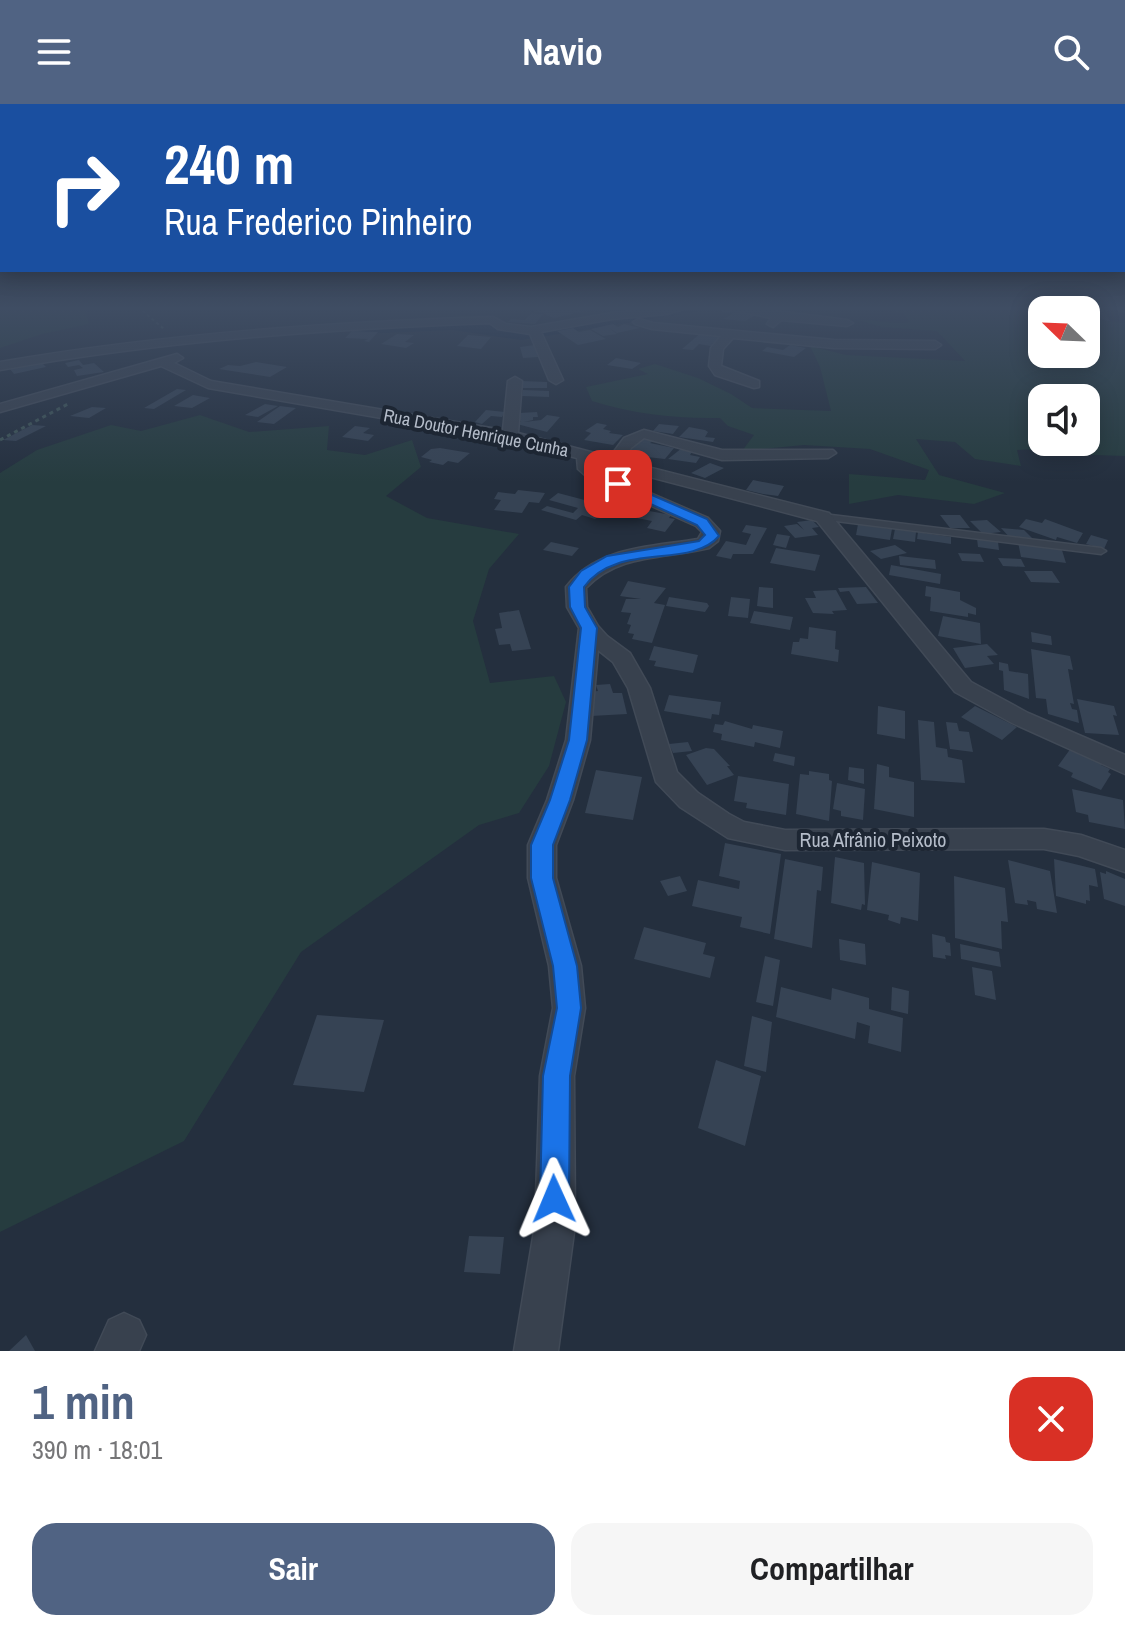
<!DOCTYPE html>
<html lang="pt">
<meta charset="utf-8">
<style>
:root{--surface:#fff;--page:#f6f6f6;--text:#202124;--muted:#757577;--accent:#506383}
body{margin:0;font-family:"Archivo Narrow",sans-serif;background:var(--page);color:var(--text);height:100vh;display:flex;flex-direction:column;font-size:30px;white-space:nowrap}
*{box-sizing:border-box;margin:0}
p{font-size:26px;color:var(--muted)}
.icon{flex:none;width:44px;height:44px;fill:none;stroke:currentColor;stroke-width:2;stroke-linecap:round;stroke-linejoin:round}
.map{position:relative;height:1247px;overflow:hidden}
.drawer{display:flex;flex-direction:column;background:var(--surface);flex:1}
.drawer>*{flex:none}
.hud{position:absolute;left:0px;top:0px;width:1126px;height:168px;box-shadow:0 4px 20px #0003;background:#1a4fa0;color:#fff;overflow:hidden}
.needle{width:52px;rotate:293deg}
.tools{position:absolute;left:1028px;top:192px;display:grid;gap:16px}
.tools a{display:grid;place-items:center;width:72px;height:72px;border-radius:16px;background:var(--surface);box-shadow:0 4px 20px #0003;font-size:40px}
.pin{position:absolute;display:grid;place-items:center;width:68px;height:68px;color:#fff;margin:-34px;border-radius:16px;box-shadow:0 4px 12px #0006}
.me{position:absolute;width:88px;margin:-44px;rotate:359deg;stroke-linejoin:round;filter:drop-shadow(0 0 6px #0008)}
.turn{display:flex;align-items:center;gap:28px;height:168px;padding:0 32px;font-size:36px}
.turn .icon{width:104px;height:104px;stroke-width:2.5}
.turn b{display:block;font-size:56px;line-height:68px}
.round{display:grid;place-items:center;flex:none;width:84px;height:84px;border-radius:24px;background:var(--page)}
.headline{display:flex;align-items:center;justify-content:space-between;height:136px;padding:0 32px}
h1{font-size:48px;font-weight:700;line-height:60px;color:var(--accent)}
.cta{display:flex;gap:16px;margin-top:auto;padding:16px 32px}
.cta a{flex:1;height:92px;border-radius:24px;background:var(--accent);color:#fff;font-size:32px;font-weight:700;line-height:92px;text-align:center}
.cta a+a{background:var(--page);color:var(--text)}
header{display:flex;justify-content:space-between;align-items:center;height:104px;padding:0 32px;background:var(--accent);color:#fff;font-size:36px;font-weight:700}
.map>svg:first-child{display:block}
.green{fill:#263c3f;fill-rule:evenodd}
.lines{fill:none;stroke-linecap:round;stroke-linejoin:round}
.river{fill:#17263c;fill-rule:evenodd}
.building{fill:#364354}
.lane-casing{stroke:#414a57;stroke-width:3}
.street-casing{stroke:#414a57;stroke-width:3}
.path-far1{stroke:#3f5557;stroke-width:2;stroke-dasharray:3 3;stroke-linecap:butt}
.path{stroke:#3f5557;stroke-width:3;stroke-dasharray:4 4;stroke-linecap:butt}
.lane{fill:#38414e;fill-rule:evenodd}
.street{fill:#38414e;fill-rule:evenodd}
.route{fill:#1a73e8;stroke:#114b97;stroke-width:2}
.labels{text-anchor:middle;stroke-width:8;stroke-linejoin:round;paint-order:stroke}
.far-street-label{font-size:18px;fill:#b4bcc9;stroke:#1d2633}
.street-label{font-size:20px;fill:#b4bcc9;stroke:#1d2633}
</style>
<header><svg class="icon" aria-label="menu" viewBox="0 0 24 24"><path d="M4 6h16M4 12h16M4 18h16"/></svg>Navio<svg class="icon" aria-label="search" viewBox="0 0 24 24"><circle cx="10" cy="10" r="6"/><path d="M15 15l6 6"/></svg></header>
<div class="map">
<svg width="1125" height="1247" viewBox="0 0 1125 1247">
<rect width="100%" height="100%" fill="#242f3e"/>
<path class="green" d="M0,203h84l5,17 -47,10 -42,14z
M862,203h160l4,6 16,1v40h44v-35l39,4v133l-32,-1 -33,-7 -43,2 4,16 -46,-7 -20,-17 -39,-3 23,36 66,18 -31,11 -76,-9 -49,9v-30l76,6 4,-10 -59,-21 -66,-4 -62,6 12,-16 -26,-9 -8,-8c-44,1 -86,-4 -128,-17l-6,-14 62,-13 -10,-5 17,-5 43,14 33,16 21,14 79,3 -11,-44 -10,-21 36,9 119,6 -28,-30 -55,-4 -24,-7c19,-1 33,5 52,2l-7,-9zM1042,294h44v44h-44z
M200,311l49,17 80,-6 -2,24 38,5 47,-15 9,27 -35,29 41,22 92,16 -30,35 -16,52 17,62 64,-7 12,26 -17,64 -30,47 -40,12 -178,127 -117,189 -184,91v-759l37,-23 74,-25 30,6z"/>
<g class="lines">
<path class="river" d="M657,203h46l-8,5 -174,28 -68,-10 -96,4 -9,-5 9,-5 96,-4 68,10z"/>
</g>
<path class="building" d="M541,203h25l19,4 -31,7 -11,-4 -8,10 -27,-2 3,-3 14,1 6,-7 20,2 -18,-4z
M1086,203h20l2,4h-5l7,10 -7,-1 -8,-10 6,9h-8z
M727,204l16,3 13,4 -11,6 -22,-2 10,-5 -13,-3z
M613,220l5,3 6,-3 16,4 -23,5 -8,-5 8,6 -14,2 -12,-7z
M573,224l6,4 11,-2 16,9 -28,6 -21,-14z
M352,227l26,1 -9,10 -5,-1 4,-2 -23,-1z
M702,228l26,3 -8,8h-10l8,1 -2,3 -17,-3 -6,6 -11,-1z
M397,230l17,1 -9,7 9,1 -8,5 -25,-4z
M468,231l23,2 -10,12 -24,-3z
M535,241l3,12 -15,1 -3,-11z
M790,241l16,3 -12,9 -32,-6 5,-4 16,3z
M616,254l25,5 -9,6 -25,-4z
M79,256l4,5 11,-2 10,9 -27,4 -3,-6 9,-2 -4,-3 -11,2 -3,-4z
M256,258l31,5 -17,10 -51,-8 9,-4 12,1z
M42,259l4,4 -32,7 -4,-5z
M521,277l26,1v6h-27z
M177,285l9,1 -32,19 -10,-1z
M523,286l26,1v6l-27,-1z
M193,291l17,3 -18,10 -18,-2z
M265,300l13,2 -20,11 -13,-2z
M280,302l16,2 -22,16 -17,-2z
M92,303l14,1 -17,10 -19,-2z
M486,306l19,2 -3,5 -11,-1 -9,8 -7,-2z
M537,308l1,5h-5v3l-9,2 17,-2 6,-5 13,2 -13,15 -30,-8 4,-3h-6l4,-8z
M597,319l10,2 -4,4 8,2 -2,2 14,2 -10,10 -29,-5 7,-7 -6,-2z
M659,320l20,2 -6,8 -20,-3z
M32,321l14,1 -30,15 -13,-1z
M355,322l15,2 -7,5 11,2 -6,6 -26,-4z
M689,323l16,3 3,2 -3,5 10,1 -2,4 -34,-5z
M641,334l12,3 -3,2 24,5 -9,11 -45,-5z
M440,344l30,5 -12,10 -10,-2 -5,4 -14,-3 3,-2 -11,-3 10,-8z
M682,344l11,2 -3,5 10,2 -4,6 -28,-4z
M710,359l14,5 -19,10 -14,-5z
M753,376l31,6 -6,10 -15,-2 -17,-4z
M518,386l27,3 -6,10 -10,-1 -7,11 -28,-3 7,-10 -7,-1 4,-7 17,2z
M558,389l38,10 -2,1 13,4 -12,11 -13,-4 -6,5 -35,-10 6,-4 26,7 5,-5 -29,-8z
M644,406l27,5 -2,3 6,1 -10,13 -18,-4 5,-7 -15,-3z
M940,411h20l10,13h-20z
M1026,415l16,4 3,-4 38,14 -6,10 -20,-6 -1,3 -37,-13z
M812,416l7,7 -7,1 6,7 -23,3 -11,-12 13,-2 7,6 -7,-8z
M987,416l14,12 -18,2 -13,-13z
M858,420l34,5 -2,11 -34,-5z
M746,421l21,3 -14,26h-20l-2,5 -15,-3 10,-15 20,4 5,-11 -9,-2z
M1001,424l23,2 8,8 -21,1z
M895,425l21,3 -1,10 -22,-3z
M918,428l33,5v7l-34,-5z
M777,430l13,2 -4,12 -13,-3z
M1091,431l17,5 -4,9 -18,-5z
M977,435l21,3 1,8 -21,-3z
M551,438l28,6 -7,8 -29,-6z
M1018,438l43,5 5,16 -45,-6z
M895,441l12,8 -26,6 -11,-8z
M776,444l44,7 -5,16 -45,-8z
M958,449l22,1 4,8 -22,-1z
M899,452l36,4 1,9 -36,-4z
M998,454l23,1 4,8 -22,-1z
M891,461l50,9 -1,10 -51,-9z
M1024,467h28l8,12 -29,-1z
M628,477l38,7 -12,15 11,2 -13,38 -20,-4 2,-5 -6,-1 3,-8 -4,-1 4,-11 -10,-1 5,-13h15l-21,-3z
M926,482l34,6v8l16,8v7l-8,-2v4l-38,-6 1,-14 -6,-1z
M759,483l14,1v20l-16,-2z
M866,483l12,16 -21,1 -8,-13 -9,1 -2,-4z
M836,486l11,20 -15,1 2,3 -21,-1 -8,-15h11l-3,-7z
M669,493l38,6 2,3 -4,6 -39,-6z
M731,493l19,2 -2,19 -20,-2z
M519,506l12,39 -19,2 -2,-7 -11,1 -4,-16 7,-1 -3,-15z
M754,507l39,6 -3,13 -40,-7z
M943,512l37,7 1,21 -43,-8z
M809,523l27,4 -1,18 4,1 -1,12 -47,-8 2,-12h6l1,-4 8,1z
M1031,528l20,4 1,9 -20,-3z
M987,540l11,11 -11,1 7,8 -29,4 -12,-20z
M654,542l44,9 -5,18 -39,-7 2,-5 -7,-1z
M1031,545l39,7 3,14 -5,-1 6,35 -4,-1 2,6 5,1 2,13 -31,-9 -2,-15 -10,-1z
M999,558l9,2 1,7 19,3 1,25 -25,-9 -1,-19 -4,-1z
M610,580l3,9h9l5,21 -36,2 -5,-24 12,-1 -2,-6z
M669,591l52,7 -2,13 -7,-1 -1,5 -47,-8z
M1077,595l37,7 3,10 -4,-1 6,20 -34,-2z
M878,602l27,5v28l-28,-5z
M975,602l42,21 -15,13 -41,-23z
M918,616l16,2 2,25 11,2 1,8 14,3 3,23 -44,-3z
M725,617l27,8 1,-4 30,6 -3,17 -25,-6 -1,5 -33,-7 1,-6 -9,-2 2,-8 8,1z
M946,618l11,1 2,8 10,1 4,20 -23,-3z
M688,638l4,9 -19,2 -4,-9z
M706,644l8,1 16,17h-3l7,9 -27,10 -21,-30z
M1071,644l32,14 -2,3 9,4 -2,3 3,2 -10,16 -30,-13 2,-4 -15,-7z
M775,649l20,4 -1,9 -21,-5z
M877,660l12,3v10l25,5v35l-40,-8z
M849,663l15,2v15l-16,-4z
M596,666l46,7 -9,43 -48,-7z
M809,667l20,3v6l3,1 -3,40 -33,-7 4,-40 9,1z
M738,672l51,8 -3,31 -40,-7 1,-5 -13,-2z
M837,679l28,6 -2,31 -22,-4v-5l-8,-2z
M1072,685l51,11 2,29 -36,-7 -1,-7 -12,-3z
M725,739l56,11 -11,80 -30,-7 2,-10 -50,-11 6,-26 41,9 1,-8 -21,-5z
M835,753l29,6 1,42 -3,-1 -1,6 -30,-7z
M785,755l38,8 -2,24 -4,-1 -5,58 -38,-9z
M1054,755l41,10 3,18 -9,-2 1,16 -4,-1v4l-30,-8z
M1008,756l42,11 7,42 -20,-4 -1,-7 -9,-2 1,5 -13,-2z
M872,758l48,11 -2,48 -17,-4 -1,7 -12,-4 1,-5 -22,-5z
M1106,767l19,8v27l-21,-7 -4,-27 6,2z
M680,772l7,15 -19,5 -8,-15z
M954,772l51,12 3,34 -7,-1 1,28 -47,-11z
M644,823l62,16 -3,11 12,3 -5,21 -76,-19z
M932,830l13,3 1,5 4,1 1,13 -6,-1 1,4 -13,-2z
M839,835l26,5 1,21 -26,-5z
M960,840l39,8 2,15 -40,-8z
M765,852l15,4 -7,46 -17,-4z
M972,863l20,4 4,29 -21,-5z
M781,883l50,13 1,-12 37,10v11l34,9 -2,34 -33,-9 2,-17 -13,-4 -2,17 -79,-22z
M892,883l17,4 -1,23 -17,-4z
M317,911l67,5 -20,72 -71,-7z
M752,912l20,6 -6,50 -22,-6z
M716,956l45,16 -16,70 -47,-18z
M469,1132l35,1 -4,37 -36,-2z
M26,1231l9,16h-26z"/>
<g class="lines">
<g class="lane-casing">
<path id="lane" d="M823,410l278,34 5,3 -5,3 -281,-35v-4z"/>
</g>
<g class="street-casing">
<path id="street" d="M670,203h20l-23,7 -55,5 -71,13 22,48 -7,4 -7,-4 -19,-46 -32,-5 -8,-6c-164,6 -327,18 -490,47v-8c163,-28 327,-40 493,-45l13,7 25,3 81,-14z
M719,203h26l102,13 6,3 -6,3 -66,-6 -8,7 -6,-3 4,-6z
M1106,203h19v4z
M639,215l14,4 181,17 101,1 6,4 -6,4 -101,-1 -101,-10 -10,11 -2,17 38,15v6l-5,1 -39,-13 -6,-9 2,-18 10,-12 -69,-7 -17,-5 -2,-2z
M177,250l6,4 -9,5 37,18 292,49 5,-49 7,-4 7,4 -4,52 92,24 14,-19 20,-8 78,20h111l3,3 -8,5 -106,2 -78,-22 -13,10 -7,13 205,52 142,169 57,31 97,42v19l-113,-51 -57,-31 -138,-171 -224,-59 6,9 109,47 12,13 -2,10 -9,7c-43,11 -90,5 -123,40l1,19 11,19 9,10 23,17 20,35 27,84 21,21 31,21 15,8 41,8 259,-1 37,6 44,15v22l-46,-16 -35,-7 -259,1 -57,-12 -48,-31 -24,-25 -28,-94 -15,-26 -15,-12 -8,90 -17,60 -17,45v33l25,88 4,42 -11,68 1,149 -17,126h-44l21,-126 5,-149 13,-68 -4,-42 -21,-88v-33l19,-45 19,-60 13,-112 -12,-21 -1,-20c31,-41 86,-40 132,-48l4,-7 -6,-6 -109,-49 -9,-8 -1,-11 -68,-18 -301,-52 -47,-22 -161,46v-8z
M124,1209l15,7 7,15 -7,16h-44l14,-31z"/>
</g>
<path class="path-far1" d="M138,203l26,22"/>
<path class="path" d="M0,336l68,-36"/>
<use href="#lane" class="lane"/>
<use href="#street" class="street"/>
</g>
<linearGradient id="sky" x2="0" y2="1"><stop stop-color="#141a22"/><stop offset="0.54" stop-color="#3f4d63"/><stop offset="1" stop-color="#3f4d63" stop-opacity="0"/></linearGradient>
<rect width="1125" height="378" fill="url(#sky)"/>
<path class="route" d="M613,378h9l85,37 12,17c-29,34 -102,5 -135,51l1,20 12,21 -10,112 -17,60 -17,45v33l24,88 4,42 -11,68 -1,123 -4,11 -11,4 -10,-4 -4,-11 3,-123 14,-68 -4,-42 -22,-88v-33l19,-45 19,-60 12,-112 -11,-21 -1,-20 12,-16 26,-15 92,-15 6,-6 -8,-10 -84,-38z"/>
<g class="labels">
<g class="far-street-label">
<text transform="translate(476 329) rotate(11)" y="6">Rua Doutor Henrique Cunha</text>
</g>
<g class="street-label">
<text x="873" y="743">Rua Afrânio Peixoto</text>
</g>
</g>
</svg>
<div class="tools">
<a><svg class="needle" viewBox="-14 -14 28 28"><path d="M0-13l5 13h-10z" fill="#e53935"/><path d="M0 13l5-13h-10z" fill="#757577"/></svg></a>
<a><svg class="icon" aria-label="sound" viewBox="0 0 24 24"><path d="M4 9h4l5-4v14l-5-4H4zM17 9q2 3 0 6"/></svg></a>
</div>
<div class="pin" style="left:618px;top:380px;background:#d93025"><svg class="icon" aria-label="arrive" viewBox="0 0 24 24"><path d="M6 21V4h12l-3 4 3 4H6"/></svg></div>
<svg class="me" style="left:554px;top:1095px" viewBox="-20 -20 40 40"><path d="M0-17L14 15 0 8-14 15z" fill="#1a73e8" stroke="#fff" stroke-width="4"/></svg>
<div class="hud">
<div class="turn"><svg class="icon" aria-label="right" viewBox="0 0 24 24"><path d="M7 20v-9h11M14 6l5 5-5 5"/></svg><div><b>240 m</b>Rua Frederico Pinheiro</div></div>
</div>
</div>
<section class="drawer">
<div class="headline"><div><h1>1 min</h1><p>390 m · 18:01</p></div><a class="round" style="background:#d93025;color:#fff"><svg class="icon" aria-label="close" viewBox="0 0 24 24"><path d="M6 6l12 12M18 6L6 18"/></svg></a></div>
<div class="cta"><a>Sair</a><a>Compartilhar</a></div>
</section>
